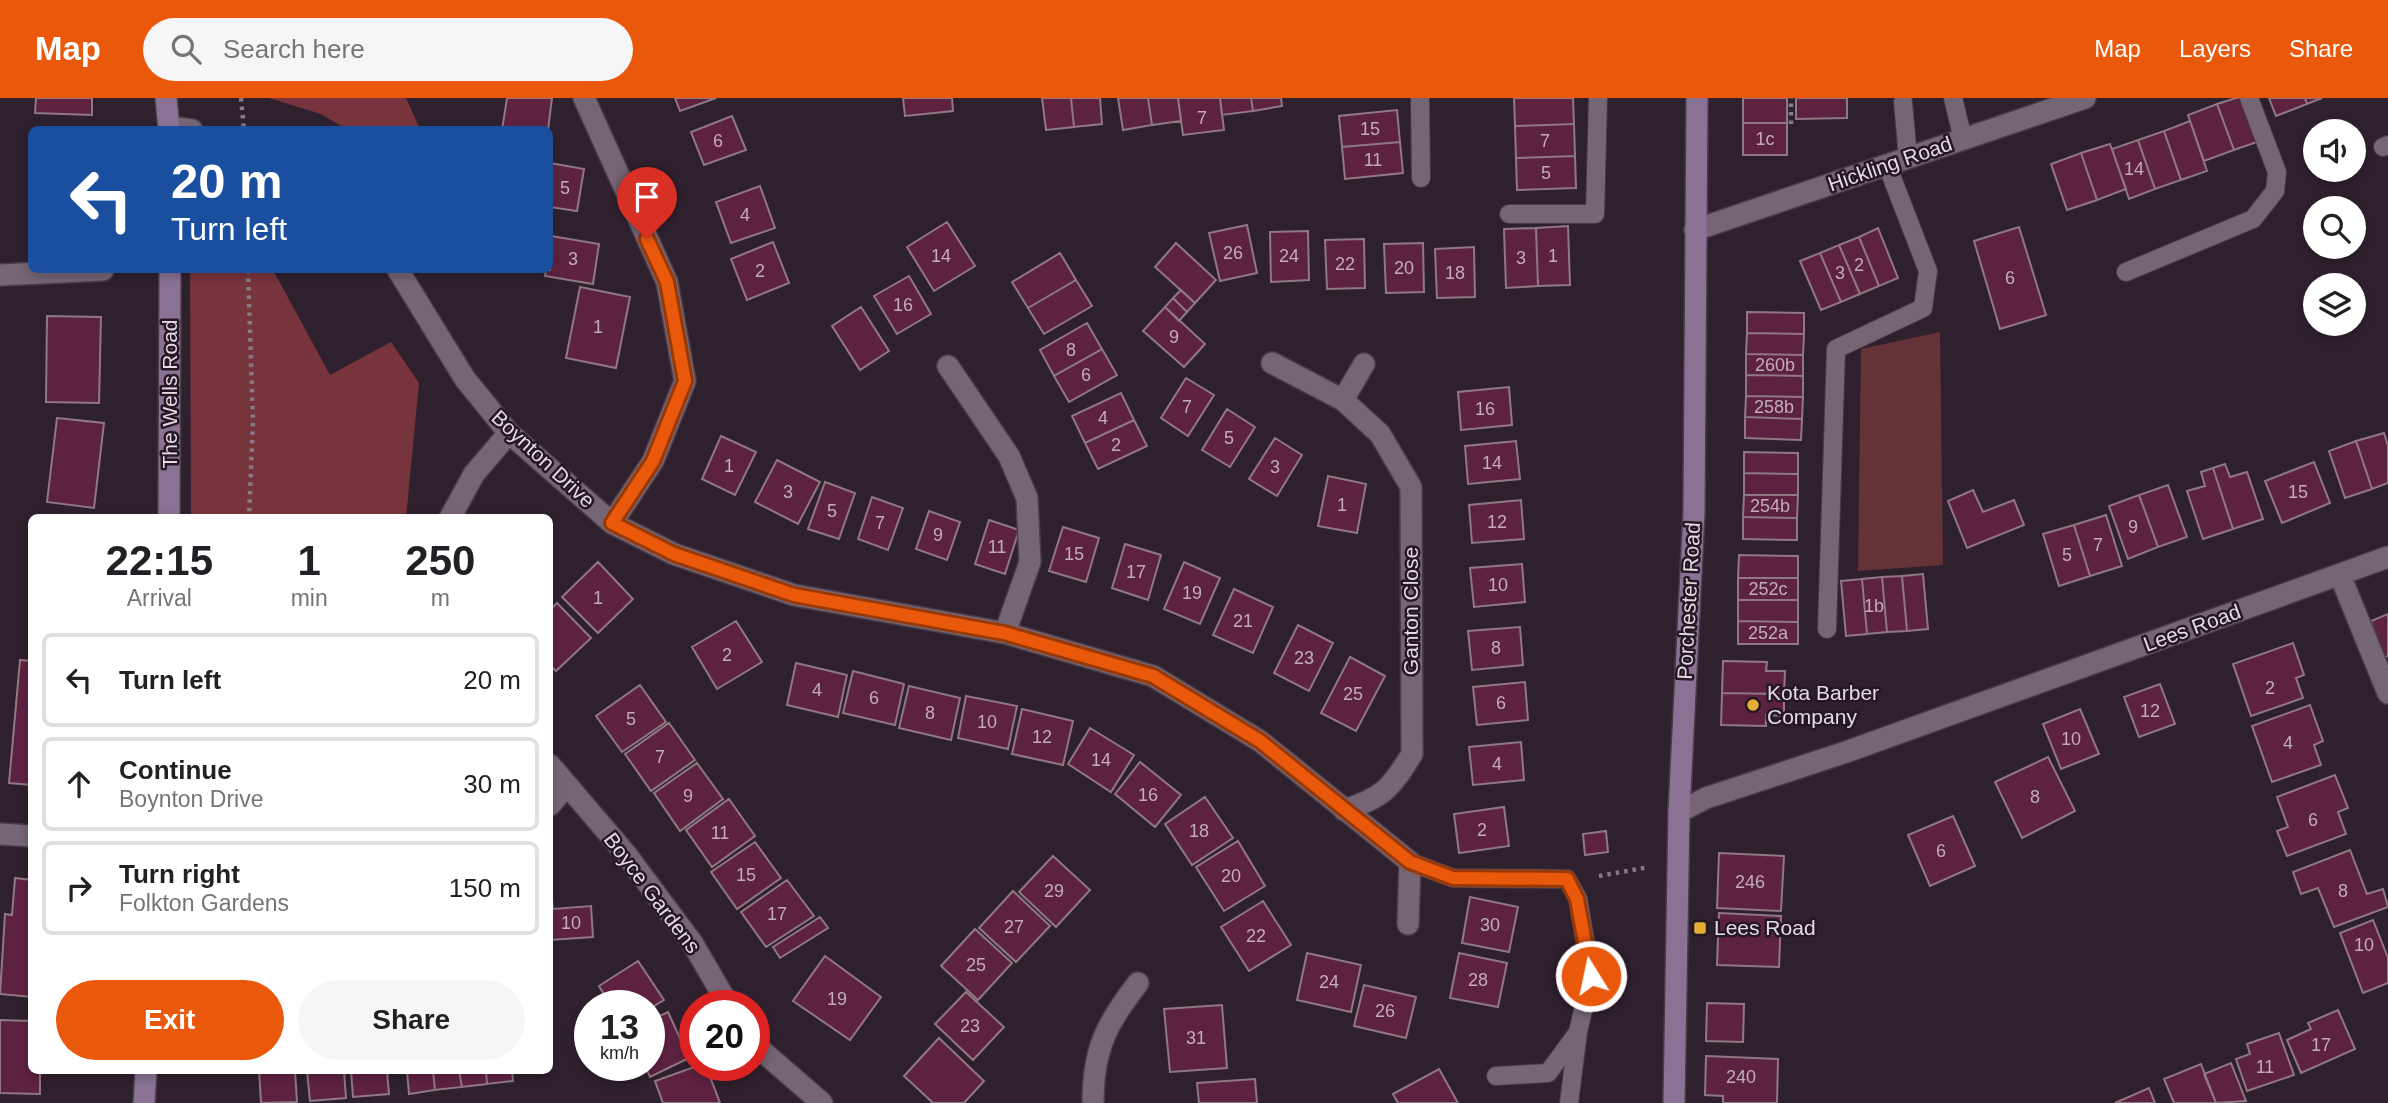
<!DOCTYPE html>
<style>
:root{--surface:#fff;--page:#f6f6f6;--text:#202124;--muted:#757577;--line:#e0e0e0;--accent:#ea580c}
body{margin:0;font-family:Arial,sans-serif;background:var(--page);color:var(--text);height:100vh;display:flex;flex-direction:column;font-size:26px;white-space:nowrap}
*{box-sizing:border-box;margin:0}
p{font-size:23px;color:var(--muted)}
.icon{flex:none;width:38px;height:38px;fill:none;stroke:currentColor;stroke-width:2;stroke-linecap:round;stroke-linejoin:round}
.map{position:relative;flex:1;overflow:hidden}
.details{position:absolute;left:28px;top:416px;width:525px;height:560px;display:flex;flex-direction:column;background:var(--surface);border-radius:10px;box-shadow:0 4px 10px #0003}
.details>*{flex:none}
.top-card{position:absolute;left:28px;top:28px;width:525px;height:147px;border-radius:10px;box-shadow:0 4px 10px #0003;background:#1a4fa0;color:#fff;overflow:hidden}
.tools{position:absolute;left:2303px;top:21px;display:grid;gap:14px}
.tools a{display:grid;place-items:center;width:63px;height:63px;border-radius:50%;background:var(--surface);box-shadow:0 4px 10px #0003;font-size:35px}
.speed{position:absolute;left:574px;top:892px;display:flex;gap:14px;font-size:35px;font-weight:700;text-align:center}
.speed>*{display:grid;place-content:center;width:91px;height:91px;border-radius:50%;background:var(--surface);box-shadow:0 4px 10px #0003;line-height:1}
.speed small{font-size:18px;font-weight:400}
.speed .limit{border:10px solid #d22;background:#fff;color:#111}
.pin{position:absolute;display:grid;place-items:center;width:60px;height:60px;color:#fff;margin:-72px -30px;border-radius:50% 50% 50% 0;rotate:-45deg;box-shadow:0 0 7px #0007}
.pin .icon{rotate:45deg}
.me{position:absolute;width:77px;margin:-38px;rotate:350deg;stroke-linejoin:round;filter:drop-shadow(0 0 5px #0008)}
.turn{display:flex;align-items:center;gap:24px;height:147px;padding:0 28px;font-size:32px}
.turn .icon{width:91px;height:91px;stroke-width:2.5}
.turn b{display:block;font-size:49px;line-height:60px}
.eta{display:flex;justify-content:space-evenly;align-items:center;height:119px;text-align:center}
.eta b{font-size:42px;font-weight:700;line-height:49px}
.cta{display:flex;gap:14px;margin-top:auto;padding:14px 28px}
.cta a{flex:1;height:80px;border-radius:42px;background:var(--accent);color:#fff;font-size:28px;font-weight:700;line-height:80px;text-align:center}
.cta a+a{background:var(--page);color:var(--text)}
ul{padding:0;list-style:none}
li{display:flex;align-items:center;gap:21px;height:94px;margin:0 14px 10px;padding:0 14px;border:4px solid var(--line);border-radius:10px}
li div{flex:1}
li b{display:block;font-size:26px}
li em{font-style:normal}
header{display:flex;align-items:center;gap:42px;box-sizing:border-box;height:98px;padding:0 35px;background:var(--accent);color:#fff}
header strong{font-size:33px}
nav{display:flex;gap:38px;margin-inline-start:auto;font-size:24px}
.search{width:490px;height:63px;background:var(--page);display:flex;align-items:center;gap:18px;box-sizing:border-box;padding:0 24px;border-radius:38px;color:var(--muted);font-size:26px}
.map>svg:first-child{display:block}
.green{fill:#653237}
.forest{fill:#78343d}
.building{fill:#5e2241;stroke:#907882;stroke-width:2}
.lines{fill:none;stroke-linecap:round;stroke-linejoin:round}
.lane-casing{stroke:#483c47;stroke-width:20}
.street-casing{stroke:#483c47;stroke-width:24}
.secondary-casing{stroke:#483c47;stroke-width:24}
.path{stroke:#877a86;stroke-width:4.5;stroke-dasharray:3.5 5;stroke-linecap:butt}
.lane{stroke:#766575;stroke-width:18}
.street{stroke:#766575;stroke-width:21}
.secondary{stroke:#897294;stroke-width:21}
.route-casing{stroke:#983908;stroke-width:18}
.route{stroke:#ea580c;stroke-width:12}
.poi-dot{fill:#e6ad36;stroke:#251724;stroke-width:2.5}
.labels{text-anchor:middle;stroke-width:5;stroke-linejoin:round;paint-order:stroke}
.number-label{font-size:18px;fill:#c2acba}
.street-label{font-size:21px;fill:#e4dae3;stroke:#251724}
.poi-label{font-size:21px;fill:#e4dae3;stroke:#251724;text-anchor:start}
</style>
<header>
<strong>Map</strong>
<div class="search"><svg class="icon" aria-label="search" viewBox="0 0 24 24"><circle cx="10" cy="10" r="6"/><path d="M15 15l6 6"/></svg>Search here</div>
<nav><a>Map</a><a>Layers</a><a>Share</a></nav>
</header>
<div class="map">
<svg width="2388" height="1005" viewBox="0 0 2388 1005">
<rect width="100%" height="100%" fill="#2f202e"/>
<path class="green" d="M1940,234l3,233 -85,6 3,-222z"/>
<path class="forest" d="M269,0h137l14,31h-74l-25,-15z
M190,172h83l57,105 61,-33 28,41 -13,135h-215z"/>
<path class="building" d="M36,0h56v17l-57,-2z
M507,0h45l-4,32h-46z
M675,0h41l-36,13z
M903,0h49l1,13 -48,5z
M1042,0h29l3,29 -28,3z
M1071,0h29l2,26 -28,3z
M1118,0h30l4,27 -29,5z
M1148,0h30l3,23 -29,4z
M1178,0h42l4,32 -41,5z
M1220,0h31l2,13 -31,4z
M1251,0h30l1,8 -29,5z
M1514,0h59l1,26 -59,2z
M1743,0h44v25h-44z
M1796,0h51v20l-51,1z
M2236,0h12l15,42 -29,10 -17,-46z
M2269,0h36l2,6 -31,12z
M2305,0h17l-15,6z
M2217,6l17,46 -30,11 -16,-46z
M1397,12l3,32 -58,5 -3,-31z
M732,18l14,34 -42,15 -13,-33z
M2190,23l17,50 -26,9 -17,-49z
M1743,25h44v32h-44z
M1574,26l1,32 -59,2 -1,-32z
M2164,33l17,49 -26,9 -17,-49z
M2138,42l17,49 -26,10 -17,-50z
M1400,44l3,31 -58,6 -3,-32z
M2110,46l16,45 -29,11 -16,-47z
M2081,55l16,47 -30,10 -16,-46z
M1575,58l1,32 -59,2 -1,-32z
M550,65l34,6 -7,42 -27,-4z
M760,88l15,42 -44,15 -15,-41z
M947,124l28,44 -41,25 -27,-44z
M1247,127l10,48 -37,8 -11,-48z
M1568,128l2,59 -32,1 -2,-58z
M2019,129l27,88 -46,14 -26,-88z
M1536,130l2,58 -32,2 -2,-59z
M1878,130l20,50 -19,8 -20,-49z
M1308,133l1,49 -38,2 -1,-50z
M551,138l48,8 -6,40 -48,-8 1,-6h4z
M1859,139l20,49 -19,8 -21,-49z
M1364,141l1,49 -38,1 -2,-49z
M773,144l16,41 -42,17 -16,-41z
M1176,145l40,37 -21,23 -40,-36z
M1423,145l1,49 -38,1 -2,-49z
M1839,147l21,49 -19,8 -21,-49z
M1474,149l1,50 -38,1 -2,-49z
M1060,155l16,27 -48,28 -16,-26z
M1820,155l21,49 -20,8 -21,-49z
M909,178l22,38 -34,20 -23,-38z
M1076,182l16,26 -48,28 -16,-26z
M580,189l50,10 -14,71 -50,-10z
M1181,192l14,13 -8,9 -14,-14z
M1173,200l14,14 -8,9 -14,-14z
M861,209l28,44 -29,19 -28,-44z
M1165,209l40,37 -21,23 -41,-36z
M1747,214l57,1v21l-57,-1z
M47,218l54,1 -2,86 -53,-1z
M1087,225l15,26 -48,27 -14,-26z
M1747,235l57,1 -1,21 -57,-1z
M1102,251l15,26 -48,27 -15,-26z
M1746,256l57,1v21l-57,-1z
M1746,277l57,1v21l-57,-1z
M1186,280l28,17 -26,41 -27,-18z
M1509,289l3,38 -51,5 -3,-38z
M1121,295l13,27 -49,23 -13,-27z
M1746,298l57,1 -1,22 -57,-2z
M1227,311l28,18 -25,40 -28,-17z
M1745,319l57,2 -1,21 -56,-2z
M57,320l47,5 -10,85 -47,-6z
M1134,322l13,26 -49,23 -13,-26z
M2384,335l4,13v37l-16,6 -16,-48z
M721,338l35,16 -21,43 -33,-16z
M1275,340l27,17 -25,41 -28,-17z
M1516,343l4,38 -52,5 -3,-38z
M2356,343l16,48 -27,9 -16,-47z
M1744,354l54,1v21l-54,-1z
M777,362l43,22 -22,42 -43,-22z
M2314,364l16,41 -48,20 -17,-42z
M2225,366l5,13 17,-5 16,47 -30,10 -20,-61z
M2213,370l20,61 -30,10 -16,-48 18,-5 -4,-14z
M1744,375l54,1v21h-54z
M1328,378l38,8 -9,49 -39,-7z
M825,384l30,11 -16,46 -31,-10z
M2168,387l19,52 -29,10 -19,-52z
M1973,392l10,22 31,-12 10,25 -57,23 -19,-47z
M1744,397h54l-1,23 -54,-1z
M2139,397l19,52 -30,12 -19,-53z
M872,399l31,11 -15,42 -30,-11z
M1521,402l3,39 -52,4 -3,-38z
M929,413l31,11 -13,38 -31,-11z
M2106,417l16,51 -32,10 -16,-51z
M1743,419l54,1v22l-54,-1z
M989,422l30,10 -14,44 -30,-10z
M2074,427l16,51 -31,10 -16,-52z
M1063,429l36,11 -13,44 -37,-11z
M1125,446l36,11 -13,45 -36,-12z
M1739,457l59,1v22h-60z
M598,464l35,37 -35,34 -36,-36z
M1184,464l36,16 -20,46 -36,-15z
M1522,466l3,38 -51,5 -4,-39z
M1923,476l5,55 -21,2 -5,-55z
M1902,478l5,55 -20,1 -5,-55z
M1882,479l5,55 -20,2 -5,-55z
M1738,480h60v22h-60z
M1862,481l5,55 -21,2 -5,-55z
M1234,491l39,18 -20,46 -40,-18z
M1738,502h60v22l-60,-1z
M557,505l34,35 -35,33 -6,-6v-55z
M2388,516v42l-4,2 -13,-37z
M736,523l26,41 -45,27 -25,-42z
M1738,523l60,1v22h-60z
M1298,527l35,18 -24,48 -35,-18z
M1520,529l3,38 -51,5 -4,-39z
M2293,545l11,32 -8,3 7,20 -52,18 -18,-52z
M1350,559l35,19 -29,55 -35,-18z
M20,562l12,1v124l-23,-2z
M1723,563l44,1 -1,9h19l-1,23 -62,-1z
M796,565l51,12 -9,42 -51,-12z
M853,573l51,13 -9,41 -52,-12z
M1525,584l3,38 -51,5 -4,-38z
M2160,586l15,40 -36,13 -15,-40z
M640,587l26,37 -44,30 -26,-36z
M909,588l51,12 -9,42 -52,-12z
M1722,595l62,1v22l-18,-1v11l-45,-1z
M966,598l51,10 -9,43 -50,-11z
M2310,607l13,36 -9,4 7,20 -49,17 -20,-56z
M1022,611l51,12 -10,44 -51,-11z
M2080,611l19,45 -38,15 -18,-45z
M669,625l26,37 -44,31 -26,-37z
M1090,630l44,27 -23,37 -43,-28z
M1521,644l3,38 -51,5 -4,-38z
M2048,659l27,54 -53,27 -27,-56z
M1140,664l41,33 -26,32 -40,-33z
M697,665l26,36 -43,32 -26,-38z
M2335,677l13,33 -10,4 8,22 -59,22 -10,-25 11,-4 -11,-30z
M1205,699l28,41 -41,27 -27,-41z
M729,701l26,37 -43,31 -26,-37z
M1504,709l5,39 -50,7 -5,-39z
M1953,718l22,50 -45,20 -22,-51z
M1606,733l2,21 -23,3 -2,-21z
M1238,743l27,45 -41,25 -28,-44z
M755,744l26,36 -44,31 -26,-37z
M2350,752l17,44 16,-5 5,18 -54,20 -16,-39 -17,6 -8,-22z
M1719,755l65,3 -3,55 -64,-3z
M1053,758l37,34 -34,37 -37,-35z
M15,780l17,2v117l-32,-3 5,-80 7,1z
M550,781l3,30 38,-3 2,31 -43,3z
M787,782l27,36 -48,31 -25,-35z
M1013,793l37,35 -34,36 -37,-34z
M1470,799l48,10 -9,45 -47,-9z
M1263,803l28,44 -42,26 -28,-44z
M1719,815l62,3 -2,51 -62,-2z
M820,819l8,11 -48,30 -7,-11z
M2373,822l15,38v25l-25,10 -23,-60z
M975,831l37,34 -34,37 -37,-34z
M1307,855l54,12 -10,47 -54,-12z
M1459,855l48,10 -9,44 -48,-9z
M825,858l56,41 -31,43 -57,-39z
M638,863l26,39 -15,9v-3h-38l-12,-20z
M1364,887l52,12 -10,41 -52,-12z
M966,894l38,35 -31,33 -38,-36z
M1707,905l37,1 -1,38 -37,-1z
M1222,907l5,63 -57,4 -6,-63z
M2338,912l17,39 -54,24 -14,-33 24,-11 -3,-6z
M668,914l21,46 -39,19 -5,-11h4v-45z
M0,922l32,1v50h8v23l-40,-1z
M2279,935l15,42 -47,16 -11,-32 14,-5 -3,-10z
M939,940l45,43 -20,22h-31l-29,-27z
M1706,958l72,3 -1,44h-54v-7l-18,-1z
M2231,965l15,38 -30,2 -12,-29z
M2201,966l15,39h-42l-10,-24z
M697,968h9l14,37h-57l-8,-22z
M1439,971l19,34h-60l-5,-9z
M259,973h36l2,31 -36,1z
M307,973h37l2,27 -36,3z
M351,973h36l2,23 -36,3z
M407,973h26l2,19 -26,4z
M433,973h26l3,16 -27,3z
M459,973h27l1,13 -25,3z
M486,973h26l1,10 -26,3z
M1255,981l2,24h-58l-2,-20z
M2149,990l6,15h-40z"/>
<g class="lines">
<g class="lane-casing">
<path id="lane" d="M1420,0l1,80
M1953,0l10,41
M1903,4l5,56
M2383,49l5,-2
M1509,116h86l3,-116
M2126,174l127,-53 22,-28 2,-19 -28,-74
M1827,531l9,-280 87,-41 5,-37 -41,-106
M1410,764l43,16 114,1 11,20 13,77 -13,56 -9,71
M1496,978l52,-3 28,-38"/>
</g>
<g class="street-casing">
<path id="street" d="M584,0l83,184 18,99 -32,80 -41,62
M169,29l23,3
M1695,132l390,-132
M398,172l67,109 44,54 103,90 62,31 120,41 211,38 148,43 107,65 150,121 -2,62
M0,177l103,-5
M1272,265l71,37 37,34 31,53 1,267c-21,34 -29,44 -68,56
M948,268l61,90 18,42 3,64 -25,71
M1343,302l21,-36
M450,420l24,-44 35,-41
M2340,477l48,118
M550,667l76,89 67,90 36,62
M550,707l17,-20
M1679,714l27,-14 140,-46 542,-195
M0,736l32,2
M754,946l68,59
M1093,1005c0,-53 13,-79 45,-120"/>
</g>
<g class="secondary-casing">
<path id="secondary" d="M166,0l3,32
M169,420l1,-248
M144,1005l2,-32
M1674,1005l5,-291 15,-300 3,-414"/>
</g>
<path class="path" d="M241,0l3,32
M1791,26v-26
M248,172l5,150 -4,98
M321,173l1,-1
M1599,778l50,-9"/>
<use href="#lane" class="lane"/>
<use href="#street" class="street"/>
<use href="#secondary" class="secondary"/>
</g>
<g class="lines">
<g class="route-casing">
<path id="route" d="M647,141l20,43 18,99 -32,80 -41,62 62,31 120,41 210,38 149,43 107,65 150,121 43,16 114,1 10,20 14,77"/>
</g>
<use href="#route" class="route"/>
</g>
<g class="poi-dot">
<circle cx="1753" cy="607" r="7"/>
<rect x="1693" y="823" width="14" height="14" rx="3.5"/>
</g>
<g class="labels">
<g class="number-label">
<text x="1202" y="26">7</text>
<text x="1370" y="37">15</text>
<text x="1765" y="47">1c</text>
<text x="718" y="49">6</text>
<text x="1545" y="49">7</text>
<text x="1373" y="68">11</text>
<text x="2134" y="77">14</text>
<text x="1546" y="81">5</text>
<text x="565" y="96">5</text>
<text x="745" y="123">4</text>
<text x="1233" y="161">26</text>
<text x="941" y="164">14</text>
<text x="1289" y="164">24</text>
<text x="1553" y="164">1</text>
<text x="1521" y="166">3</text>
<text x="573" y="167">3</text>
<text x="1345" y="172">22</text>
<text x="1859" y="173">2</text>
<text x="1404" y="176">20</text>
<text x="760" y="179">2</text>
<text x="1455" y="181">18</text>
<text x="1840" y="181">3</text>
<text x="2010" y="186">6</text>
<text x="903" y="213">16</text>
<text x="598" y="235">1</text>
<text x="1174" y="245">9</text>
<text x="1071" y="258">8</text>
<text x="1775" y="273">260b</text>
<text x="1086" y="283">6</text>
<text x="1187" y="315">7</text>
<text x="1774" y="315">258b</text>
<text x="1485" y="317">16</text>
<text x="1103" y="326">4</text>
<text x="1229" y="346">5</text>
<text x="1116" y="353">2</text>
<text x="1492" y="371">14</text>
<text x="729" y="374">1</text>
<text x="1275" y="375">3</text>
<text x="788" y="400">3</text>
<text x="2298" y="400">15</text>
<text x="1342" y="413">1</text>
<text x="1770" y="414">254b</text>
<text x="832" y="419">5</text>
<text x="1497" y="430">12</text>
<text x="880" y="431">7</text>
<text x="2133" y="435">9</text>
<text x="938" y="443">9</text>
<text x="2098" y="453">7</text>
<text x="997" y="455">11</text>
<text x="1074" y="462">15</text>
<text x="2067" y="463">5</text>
<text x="1136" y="480">17</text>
<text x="1498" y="493">10</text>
<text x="1768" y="497">252c</text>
<text x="1192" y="501">19</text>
<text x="598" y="506">1</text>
<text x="1874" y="514">1b</text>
<text x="1243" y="529">21</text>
<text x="1768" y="541">252a</text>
<text x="1496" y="556">8</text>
<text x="727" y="563">2</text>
<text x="1304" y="566">23</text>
<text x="2270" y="596">2</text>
<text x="817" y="598">4</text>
<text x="1353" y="602">25</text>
<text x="874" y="606">6</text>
<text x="1501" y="611">6</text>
<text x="2150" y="619">12</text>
<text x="930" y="621">8</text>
<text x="631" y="627">5</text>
<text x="987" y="630">10</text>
<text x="1042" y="645">12</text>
<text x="2071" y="647">10</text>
<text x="2288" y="651">4</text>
<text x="660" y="665">7</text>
<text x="1101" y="668">14</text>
<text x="1497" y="672">4</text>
<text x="1148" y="703">16</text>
<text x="688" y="704">9</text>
<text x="2035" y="705">8</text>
<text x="2313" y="728">6</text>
<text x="1482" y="738">2</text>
<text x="1199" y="739">18</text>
<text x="720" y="741">11</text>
<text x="1941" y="759">6</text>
<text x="746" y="783">15</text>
<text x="1231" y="784">20</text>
<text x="1750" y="790">246</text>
<text x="1054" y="799">29</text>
<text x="2343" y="799">8</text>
<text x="777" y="822">17</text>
<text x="571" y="831">10</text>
<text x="1490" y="833">30</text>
<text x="1014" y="835">27</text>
<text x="1256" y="844">22</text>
<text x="2364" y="853">10</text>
<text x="976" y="873">25</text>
<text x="1478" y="888">28</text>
<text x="1329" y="890">24</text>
<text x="837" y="907">19</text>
<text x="1385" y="919">26</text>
<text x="970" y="934">23</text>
<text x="1196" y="946">31</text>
<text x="2321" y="953">17</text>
<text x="2265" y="975">11</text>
<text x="1741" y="985">240</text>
</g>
<g class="street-label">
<text transform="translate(1890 66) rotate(-19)" y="7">Hickling Road</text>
<text transform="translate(170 296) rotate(-90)" y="7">The Wells Road</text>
<text transform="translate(543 361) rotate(43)" y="7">Boynton Drive</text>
<text transform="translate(1689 503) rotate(-87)" y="7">Porchester Road</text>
<text transform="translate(1411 513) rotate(-90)" y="7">Ganton Close</text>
<text transform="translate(2192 530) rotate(-20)" y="7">Lees Road</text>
<text transform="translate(652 795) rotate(53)" y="7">Boyce Gardens</text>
</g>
<g class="poi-label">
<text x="1767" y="602">Kota Barber<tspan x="1767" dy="24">Company</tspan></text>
<text x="1714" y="837">Lees Road</text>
</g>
</g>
</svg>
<div class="tools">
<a><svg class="icon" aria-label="sound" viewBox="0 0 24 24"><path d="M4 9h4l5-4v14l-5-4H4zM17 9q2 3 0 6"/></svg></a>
<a><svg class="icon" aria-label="search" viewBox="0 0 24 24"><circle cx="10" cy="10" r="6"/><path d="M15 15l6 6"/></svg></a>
<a><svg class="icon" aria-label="layers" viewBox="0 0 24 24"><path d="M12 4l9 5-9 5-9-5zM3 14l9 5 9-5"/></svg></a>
</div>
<div class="speed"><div>13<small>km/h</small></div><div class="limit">20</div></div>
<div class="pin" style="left:647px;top:141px;background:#d93025"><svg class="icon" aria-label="arrive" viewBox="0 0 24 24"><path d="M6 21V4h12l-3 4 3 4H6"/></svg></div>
<svg class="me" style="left:1591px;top:878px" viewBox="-20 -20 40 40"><circle r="17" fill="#ea580c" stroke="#fff" stroke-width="3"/><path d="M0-11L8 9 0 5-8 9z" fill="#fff"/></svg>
<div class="top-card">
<div class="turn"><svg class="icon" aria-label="left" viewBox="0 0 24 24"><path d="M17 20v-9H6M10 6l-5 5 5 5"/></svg><div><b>20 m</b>Turn left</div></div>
</div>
<section class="details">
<div class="eta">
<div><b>22:15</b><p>Arrival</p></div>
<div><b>1</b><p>min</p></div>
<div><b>250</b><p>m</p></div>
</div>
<ul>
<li><svg class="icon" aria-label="left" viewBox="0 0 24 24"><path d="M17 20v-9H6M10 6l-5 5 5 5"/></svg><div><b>Turn left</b></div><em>20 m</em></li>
<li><svg class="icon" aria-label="ahead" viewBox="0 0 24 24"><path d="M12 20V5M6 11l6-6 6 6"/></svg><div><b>Continue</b><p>Boynton Drive</p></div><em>30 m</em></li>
<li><svg class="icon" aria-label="right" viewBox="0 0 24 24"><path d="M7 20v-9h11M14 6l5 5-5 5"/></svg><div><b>Turn right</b><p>Folkton Gardens</p></div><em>150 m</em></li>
</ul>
<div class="cta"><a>Exit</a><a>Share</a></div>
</section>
</div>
